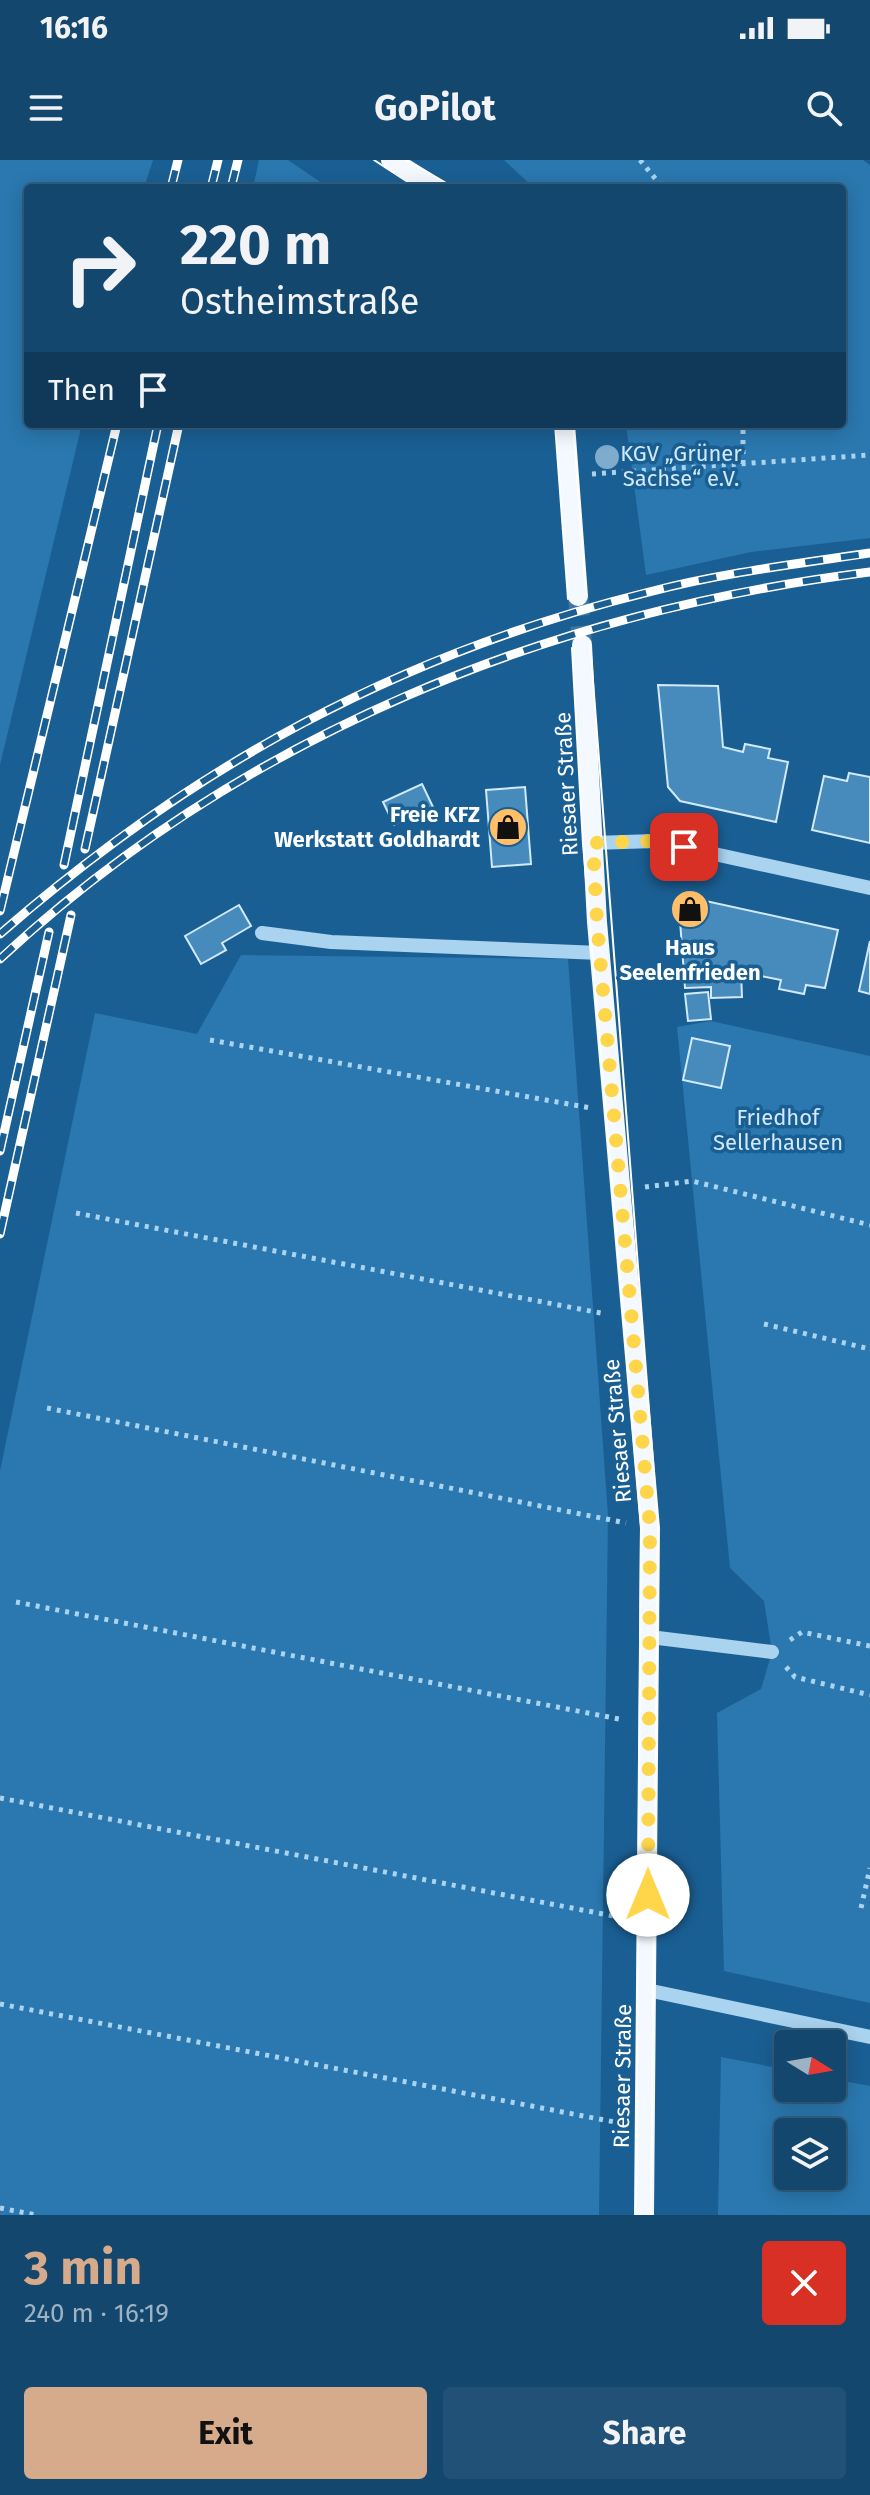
<!DOCTYPE html>
<meta charset="utf-8">
<style>
:root{--surface:#14476e;--page:#215176;--text:#f1f3f6;--muted:#9db2c2;--line:#335f81;--accent:#d6ab8b}
body{margin:0;font-family:"Fira Sans",sans-serif;background:var(--page);color:var(--text);height:100vh;display:flex;flex-direction:column;font-size:30px;white-space:nowrap}
*{box-sizing:border-box;margin:0}
p{font-size:26px;color:var(--muted)}
.icon{flex:none;width:44px;height:44px;fill:none;stroke:currentColor;stroke-width:2;stroke-linecap:round;stroke-linejoin:round}
.map{position:relative;height:2055px;overflow:hidden}
.drawer{display:flex;flex-direction:column;background:var(--surface);flex:1}
.drawer>*{flex:none}
.top-card{position:absolute;left:24px;top:24px;width:822px;height:244px;border-radius:8px;box-shadow:0 4px 20px #0003,0 0 0 2px var(--line);background:#14476e;color:var(--text);overflow:hidden}
.needle{width:52px;rotate:101deg}
.fabs{position:absolute;left:774px;top:1870px;display:grid;gap:16px}
.fabs a{display:grid;place-items:center;width:72px;height:72px;border-radius:8px;background:var(--surface);box-shadow:0 4px 20px #0003,0 0 0 2px var(--line);font-size:40px}
.pin{position:absolute;display:grid;place-items:center;width:68px;height:68px;color:#fff;margin:-34px;border-radius:16px;box-shadow:0 4px 12px #0006}
.me{position:absolute;width:88px;margin:-44px;rotate:0deg;stroke-linejoin:round;filter:drop-shadow(0 0 6px #0008)}
.turn{display:flex;align-items:center;gap:28px;height:168px;padding:0 24px;font-size:36px}
.turn .icon{width:104px;height:104px;stroke-width:2.5}
.turn b{display:block;font-size:56px;line-height:68px}
.then{display:flex;align-items:center;height:76px;padding:0 24px;background:#0003;gap:16px;font-size:30px}
.round{display:grid;place-items:center;flex:none;width:84px;height:84px;border-radius:8px;background:var(--page)}
.headline{display:flex;align-items:center;justify-content:space-between;height:136px;padding:0 24px}
h1{font-size:48px;font-weight:700;line-height:60px;color:var(--accent)}
.action{display:flex;gap:16px;margin-top:auto;padding:16px 24px}
.action a{flex:1;height:92px;border-radius:8px;background:var(--accent);color:#111;font-size:32px;font-weight:700;line-height:92px;text-align:center}
.action a+a{background:var(--page);color:var(--text)}
.status{display:flex;justify-content:space-between;align-items:center;height:56px;padding:0 40px;background:var(--surface);direction:ltr}
.status svg{height:22px;fill:currentColor}
header{display:flex;justify-content:space-between;align-items:center;height:104px;padding:0 24px;background:var(--surface);font-size:36px;font-weight:700}
.map>svg:first-child{display:block}
.green{fill:#2a78af;fill-rule:evenodd}
.building{fill:#478abc;stroke:#d1e9fb;stroke-width:2}
.lines{fill:none;stroke-linecap:round;stroke-linejoin:round}
.major-tunnel{stroke:#3c77a3;stroke-width:20;stroke-dasharray:20 10;stroke-linecap:butt}
.path{stroke:#aad3ef;stroke-width:5;stroke-dasharray:4 6;stroke-linecap:butt}
.minor{stroke:#aad3ef;stroke-width:14}
.major{stroke:#f3f9ff;stroke-width:20}
.tram{stroke:#fff;stroke-width:2}
.rail-casing{stroke:#fff;stroke-width:9}
.rail{stroke:#1a5f93;stroke-width:6;stroke-dasharray:18;stroke-linecap:butt}
.tree{fill:#7fabcc}
.route{stroke:#ffd54a;stroke-width:14;stroke-dasharray:0 25.2}
.labels{text-anchor:middle;stroke-width:7;stroke-linejoin:round;paint-order:stroke}
.park-label{font-size:22px;fill:#d1e9fb;stroke:#1a5f93}
.street-label{font-size:22px;fill:#fff;stroke:#1a5f93}
.poi-label{font-size:22px;font-weight:bold;fill:#fff;stroke:#1a5f93;text-anchor:end}
</style>
<div class="status"><b>16:16</b><svg viewBox="0 0 49 12"><path d="M0 12V9h3v3zM5 12V6h3v6zM10 12V3h3v9zM15 12V0h3v12zM26 1h20v11H26zM47 4h2v5h-2z"/></svg></div>
<header><svg class="icon" aria-label="menu" viewBox="0 0 24 24"><path d="M4 6h16M4 12h16M4 18h16"/></svg>GoPilot<svg class="icon" aria-label="search" viewBox="0 0 24 24"><circle cx="10" cy="10" r="6"/><path d="M15 15l6 6"/></svg></header>
<div class="map">
<svg width="870" height="2055" viewBox="0 0 870 2055">
<rect width="100%" height="100%" fill="#1a5f93"/>
<path class="green" d="M0,0h153l-9,28h-116v236h54l-82,341z
M259,0h29l41,28h-76z
M504,0h359l7,5v373l-119,14 -105,23 -20,-151h216v-236h-308z
M241,795l327,4 40,556 -9,700h-599v-744l95,-458 102,21z
M711,861l159,35v947l-146,-32 -7,-258 44,-24 11,-37 -8,-51 -34,-33 -53,-541z
M721,1897l67,13v18h44v-9l38,7v129h-152zM788,1972h44v44h-44z"/>
<path class="building" d="M658,525l60,1 5,61 20,5 2,-8 25,5 -2,9 20,4 -12,60 -96,-21 -12,-14z
M849,613l21,4v66l-58,-13 12,-54 23,5z
M422,624l11,23 -39,18 -11,-23z
M525,627l6,77 -39,3 -6,-77z
M692,738l146,32 -13,58 -19,-3 -2,9 -25,-5 2,-9 -40,-8 1,25 -31,1v-11l-26,1 -6,-81z
M239,745l12,21 -29,17 4,7 -25,14 -16,-28z
M870,781v53l-11,-3z
M708,832l3,27 -23,2 -3,-27z
M692,878l38,8 -9,42 -38,-8z"/>
<g class="lines">
<path class="major-tunnel" d="M578,436l4,49"/>
<path class="path" d="M640,0l23,28
M743,304v-40
M592,314l278,-19
M210,880l381,68
M645,1027l47,-6 178,44
M76,1053l530,101
M764,1164l106,25
M47,1248l579,115
M16,1442l608,118
M790,1480l12,-8 68,14
M786,1507l9,10 75,18
M0,1638l624,120
M861,1748l9,-40
M0,1844l620,119
M0,2048l36,7"/>
<path class="minor" d="M593,683l62,-2 215,47
M262,773l69,9 269,11
M650,1477l122,15
M647,1830l223,47"/>
<path class="major" d="M391,0l45,28
M565,264l13,172
M582,485l15,277 53,606 -6,687"/>
<path class="tram" d="M374,0l43,28
M406,0l49,28
M555,264l13,175
M573,264l13,170
M590,482l68,885 -7,688
M572,488l11,196 58,682 -5,689"/>
<g class="rail-casing">
<path id="rail" d="M171,28l7,-28
M211,28l7,-28
M231,28l7,-28
M85,689l94,-425
M64,705l94,-441
M0,751l117,-487
M0,774c194,-169 399,-280 649,-342 72,-19 147,-28 221,-39
M0,799c241,-223 547,-347 870,-387
M0,991l49,-219
M0,1074l71,-319"/>
</g>
<use href="#rail" class="rail"/>
</g>
<circle class="tree" cx="607" cy="297" r="12"/>
<g class="lines">
<path class="route" d="M648,1735l2,-367 -53,-606 -4,-79 62,-2 29,6"/>
</g>
<defs>
<g id="shop-disc" transform="scale(2)"><circle r="9.5" fill="#ffc069" stroke="#1a5f93"/><path d="M-5-2.5h2.3a2.7 3.5 0 0 1 5.4 0H5L5.5 6h-11ZM-1.5-2.5h3a1.5 2.3 0 0 0-3 0Z" fill="#111"/></g>
</defs>
<g fill-rule="evenodd">
<use href="#shop-disc" x="508" y="667"/>
<use href="#shop-disc" x="690" y="749"/>
</g>
<g class="labels">
<g class="park-label">
<text x="681" y="301">KGV „Grüner<tspan x="681" dy="25">Sachse“ e.V.</tspan></text>
<text x="778" y="965">Friedhof<tspan x="778" dy="25">Sellerhausen</tspan></text>
</g>
<g class="street-label">
<text transform="translate(566 624) rotate(-93)" y="8">Riesaer Straße</text>
<text transform="translate(617 1271) rotate(-95)" y="8">Riesaer Straße</text>
<text transform="translate(622 1916) rotate(-89)" y="8">Riesaer Straße</text>
</g>
<g class="poi-label">
<text x="480" y="662">Freie KFZ<tspan x="480" dy="25">Werkstatt Goldhardt</tspan></text>
<text x="690" y="795" text-anchor="middle">Haus<tspan x="690" dy="25">Seelenfrieden</tspan></text>
</g>
</g>
</svg>
<div class="fabs">
<a><svg class="needle" viewBox="-14 -14 28 28"><path d="M0-13l5 13h-10z" fill="#e53935"/><path d="M0 13l5-13h-10z" fill="#9db2c2"/></svg></a>
<a><svg class="icon" aria-label="layers" viewBox="0 0 24 24"><path d="M12 4l9 5-9 5-9-5zM3 14l9 5 9-5"/></svg></a>
</div>
<div class="pin" style="left:684px;top:687px;background:#d93025"><svg class="icon" aria-label="arrive" viewBox="0 0 24 24"><path d="M6 21V4h12l-3 4 3 4H6"/></svg></div>
<svg class="me" style="left:648px;top:1735px" viewBox="-20 -20 40 40"><circle r="19" fill="#fff"/><path d="M0-13L10 11 0 6-10 11z" fill="#ffd54a"/></svg>
<div class="top-card">
<div class="turn"><svg class="icon" aria-label="right" viewBox="0 0 24 24"><path d="M7 20v-9h11M14 6l5 5-5 5"/></svg><div><b>220 m</b>Ostheimstraße</div></div>
<div class="then">Then<svg class="icon" aria-label="arrive" viewBox="0 0 24 24"><path d="M6 21V4h12l-3 4 3 4H6"/></svg></div>
</div>
</div>
<section class="drawer">
<div class="headline"><div><h1>3 min</h1><p>240 m · 16:19</p></div><a class="round" style="background:#d93025;color:#fff"><svg class="icon" aria-label="close" viewBox="0 0 24 24"><path d="M6 6l12 12M18 6L6 18"/></svg></a></div>
<div class="action"><a>Exit</a><a>Share</a></div>
</section>
